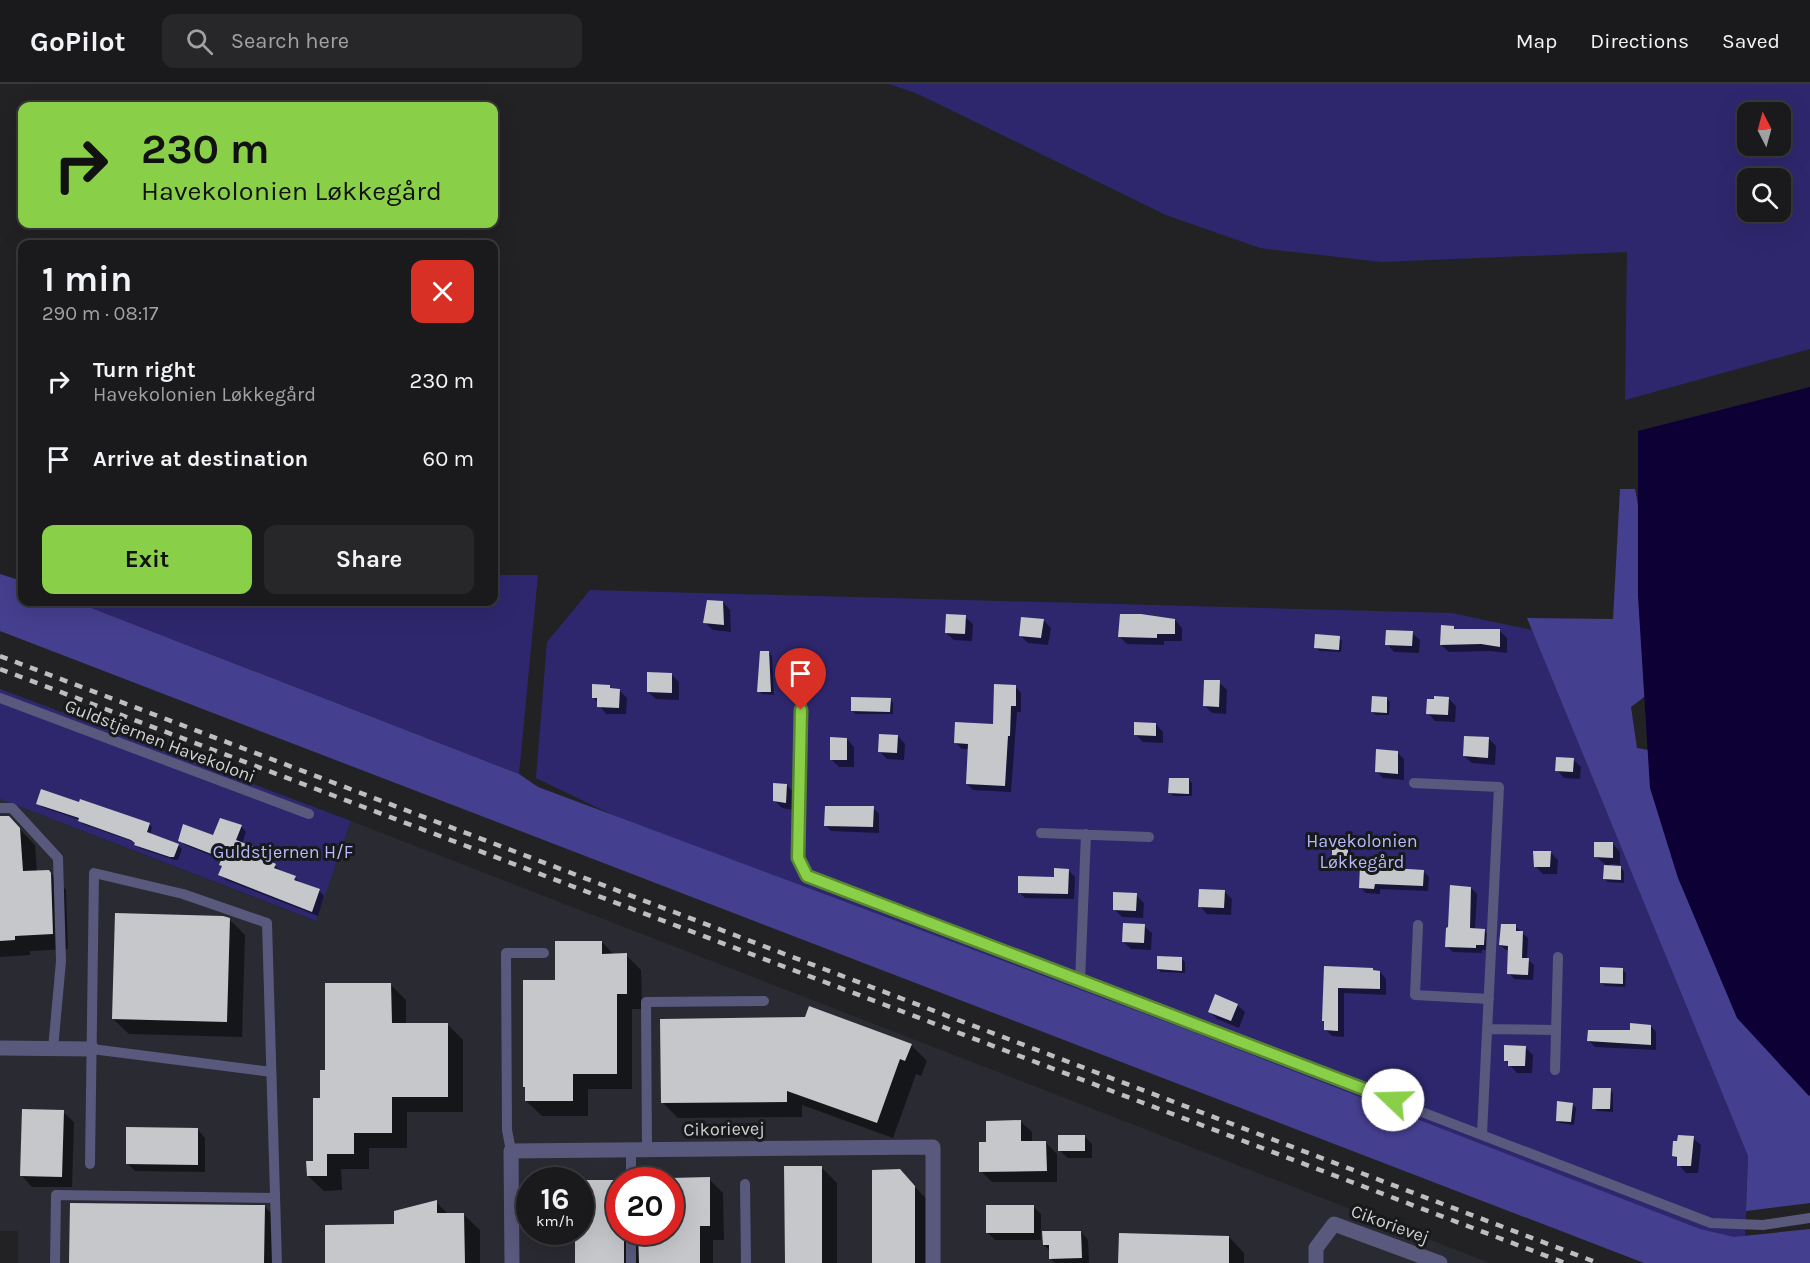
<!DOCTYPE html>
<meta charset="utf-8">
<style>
:root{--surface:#1a1a1c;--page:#272729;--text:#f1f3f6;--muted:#9fa1a3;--line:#38383b;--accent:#89cf48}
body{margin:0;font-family:Karla,sans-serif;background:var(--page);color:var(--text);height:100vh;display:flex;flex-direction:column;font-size:22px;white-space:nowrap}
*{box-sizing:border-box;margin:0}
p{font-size:20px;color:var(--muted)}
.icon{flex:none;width:33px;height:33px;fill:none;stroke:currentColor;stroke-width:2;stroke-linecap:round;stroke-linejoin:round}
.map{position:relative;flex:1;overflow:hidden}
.drawer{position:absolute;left:18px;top:156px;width:480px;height:366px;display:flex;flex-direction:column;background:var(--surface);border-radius:12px;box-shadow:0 6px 24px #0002,0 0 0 2px var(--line)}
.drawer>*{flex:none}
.top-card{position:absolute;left:18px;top:18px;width:480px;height:126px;border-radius:12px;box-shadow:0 6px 24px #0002,0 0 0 2px var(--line);background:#89cf48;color:#111;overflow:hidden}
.needle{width:39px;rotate:354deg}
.tools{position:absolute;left:1737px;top:18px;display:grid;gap:12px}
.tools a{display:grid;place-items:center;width:54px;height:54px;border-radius:12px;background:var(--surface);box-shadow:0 6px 24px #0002,0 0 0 2px var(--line);font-size:30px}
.speed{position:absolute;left:516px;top:1083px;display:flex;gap:12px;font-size:30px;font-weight:700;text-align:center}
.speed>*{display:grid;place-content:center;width:78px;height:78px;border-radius:50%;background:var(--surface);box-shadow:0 6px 24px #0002,0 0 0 2px var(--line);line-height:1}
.speed small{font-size:15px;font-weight:400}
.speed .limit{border:9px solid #d22;background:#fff;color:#111}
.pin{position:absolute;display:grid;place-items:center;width:51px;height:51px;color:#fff;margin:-62px -26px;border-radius:50% 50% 50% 0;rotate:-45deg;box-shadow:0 0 6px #0007}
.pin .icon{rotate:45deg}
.me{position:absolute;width:66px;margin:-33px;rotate:291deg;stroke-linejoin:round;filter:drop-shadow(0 0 4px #0008)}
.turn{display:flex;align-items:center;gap:21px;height:126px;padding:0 24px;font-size:27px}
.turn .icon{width:78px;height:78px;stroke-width:2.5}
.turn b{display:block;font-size:42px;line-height:51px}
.round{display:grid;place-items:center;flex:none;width:63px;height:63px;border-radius:12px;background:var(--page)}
.summary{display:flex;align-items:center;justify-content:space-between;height:102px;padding:0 24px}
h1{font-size:36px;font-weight:700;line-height:45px}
.action{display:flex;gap:12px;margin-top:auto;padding:12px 24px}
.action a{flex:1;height:69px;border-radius:12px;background:var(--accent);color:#111;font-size:24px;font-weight:700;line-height:69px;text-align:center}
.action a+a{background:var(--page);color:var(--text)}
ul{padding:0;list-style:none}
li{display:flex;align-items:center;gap:18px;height:78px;padding:0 24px}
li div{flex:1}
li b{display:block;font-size:22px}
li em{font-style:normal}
header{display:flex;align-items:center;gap:36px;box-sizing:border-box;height:84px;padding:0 30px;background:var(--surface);border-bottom:2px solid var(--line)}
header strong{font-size:28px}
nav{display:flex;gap:33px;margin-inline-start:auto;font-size:21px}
.search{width:420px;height:54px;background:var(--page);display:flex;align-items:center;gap:15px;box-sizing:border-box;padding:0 21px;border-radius:12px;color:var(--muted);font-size:22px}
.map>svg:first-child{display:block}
.built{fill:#292a32;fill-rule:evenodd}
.green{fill:#2e276e;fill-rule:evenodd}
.forest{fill:#453f8f}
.water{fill:#0c0035}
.shadow{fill:#0007}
.building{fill:#c6c7ca}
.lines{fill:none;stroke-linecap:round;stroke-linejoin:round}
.service{stroke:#58597c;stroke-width:10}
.minor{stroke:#58597c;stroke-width:15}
.rail{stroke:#bebec0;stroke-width:4.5;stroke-dasharray:8 8;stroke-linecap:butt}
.route-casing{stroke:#59872f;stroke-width:15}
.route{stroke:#89cf48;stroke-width:10}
.labels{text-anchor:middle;stroke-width:6;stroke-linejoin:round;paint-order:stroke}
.street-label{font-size:18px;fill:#d1d1d3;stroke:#18191b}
.park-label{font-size:18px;fill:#b7bafd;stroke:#18191b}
</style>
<header>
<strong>GoPilot</strong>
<div class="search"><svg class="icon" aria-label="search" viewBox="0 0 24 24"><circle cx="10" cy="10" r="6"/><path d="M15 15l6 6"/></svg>Search here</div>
<nav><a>Map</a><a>Directions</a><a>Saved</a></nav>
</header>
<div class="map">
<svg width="1810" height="1179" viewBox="0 0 1810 1179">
<rect width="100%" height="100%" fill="#222225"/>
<path class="built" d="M0,715l315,122 36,-100 1139,442h-1472v-32h-18zM530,1096h50v52h-50zM620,1096h50v52h-50z"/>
<path class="green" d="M889,0h921v265l-185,51 2,-148 -246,10 -121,-14 -94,-33 -248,-121zM1748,28h32v34h-32zM1748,94h32v34h-32z
M494,491h44l-19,199 -443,-172h418z
M590,506l862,23 80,17 216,526 -3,83 -12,15 -1052,-406 -145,-70 11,-136z
M0,605l351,132 -35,100 -316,-122z"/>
<path class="forest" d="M1620,405h15l25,132 9,57 -38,29 6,41 42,7 131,265v183l-64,8 2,-55 -221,-538 86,1z
M0,490l22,7v21h54l443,172 19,13 647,242 515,200 34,8 76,-8v34h-166l-1644,-632z"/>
<path class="water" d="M1810,303v708l-1,1 -72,-78 -59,-140 -28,-90 -12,-192v-165z"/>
<path class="shadow" d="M723,518l7,8 1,22 -18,-2 -8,-7z
M965,533l8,7 -1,17 -18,-1 -8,-7z
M1043,536l8,8 -3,17 -20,-2 -7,-7z
M1175,536l7,8v13h-18v4l-37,-1 -7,-7z
M1454,543l3,4h43l7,7v15l-17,-2 -41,1 -8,-7z
M1412,549l8,7 -1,13 -25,-1 -7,-8z
M1339,554l3,3 -1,11 -22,-1 -3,-4z
M769,568l3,4 2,39 -12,-1 -3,-3z
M672,591l7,7v18l-23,-1 -8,-7z
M1219,598l8,8 -1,24 -14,-1 -8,-8z
M609,602l4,4h6l8,8 -1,16h-20l-12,-16z
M1015,602l6,7v19h-4l-6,80 -38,-2 -6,-6 2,-35h-7l-6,-6 39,-17z
M1386,614l4,4 -1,13h-13l-4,-3z
M1448,614l8,8 -1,16 -20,-1 -7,-8z
M890,615l3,4v11h-37l-4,-3z
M1156,640l7,8v11l-20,-1 -7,-7z
M898,652l7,8 -1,16 -17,-1 -7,-7z
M847,655l7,8v20h-15l-8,-8z
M1489,655l7,7 -1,19 -23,-2 -8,-7z
M1397,668l7,7v21l-21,-2 -7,-7z
M1573,675l8,8 -1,12 -16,-1 -7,-8z
M1189,696l3,3v13h-19l-3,-4z
M787,701l7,8 -1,17 -11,-2 -8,-8z
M38,719h42l69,21 3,3 -2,8 28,10 4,4 -4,11h-3l-36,-12 -2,-5 -54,-19 -3,-4 -38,-13z
M873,724l6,6v19l-48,-2 -6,-6z
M10,735l25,26 2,27 12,-1 17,19 2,59 -38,2v4l-30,2v-114z
M241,742l5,6 -4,12 27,11 6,5 -2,4 7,6 16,8h-3v10l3,-10 4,6 19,6 5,6 -6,20 -92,-36 -6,-5 3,-9 -1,-6 -37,-15 -6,-5 35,-3z
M1348,759l3,3v12h-15l-3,-4z
M1613,760l7,8v13l-9,-1 -1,3 11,1 3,3v12l-16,-1 -3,-3v-15l-10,-8z
M1550,768l8,8 -1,14h-14l-8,-8z
M1069,787l6,6 -1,22 -49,-1 -6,-6 36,-13z
M1423,787l6,6 -1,14 -48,-2v5l-14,-1 -6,-6z
M1471,804l6,6 -2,36h9l6,7 -1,13h-7v3l-29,-1 -7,-6z
M1225,808l7,7 -1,16 -24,-1 -7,-8z
M1136,811l8,8 -1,15 -21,-1 -8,-8z
M229,835l16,16 -3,102 -113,-3 -16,-15z
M1144,842l8,7 -1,17 -20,-1 -7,-7z
M1515,842l13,12 -1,21 7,6 -1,15 -19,-1 -5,-6 1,-22 -4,-1 -6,-5z
M602,858l12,13h12l15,15 1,39h-10v80h-44v27h-46l-16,-15 31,-120z
M1182,875l3,3v11l-24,-1 -3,-3z
M1325,883l48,3 7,2 6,7v16l-42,-2v44l-12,-1 -6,-6v-7l-2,-2z
M1622,886l4,3 -1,14 -20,-1 -4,-4z
M391,901l15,15v24h41l16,16v72h-56v36h-38v21h-28l1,21 -18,1 -16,-15 6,-14 7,-63 6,-28z
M1237,921l8,7 -6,16 -22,-9 -7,-7z
M806,935l105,26 16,16 -6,15 -5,-2 -23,64 -91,-33v12l-124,1 -16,-16z
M1651,942l5,6v18l-61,-3 -6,-6z
M1525,963l8,8 -1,18h-15l-12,-13z
M1610,1005l3,4v19l-16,-1 -3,-3z
M1572,1020l4,4 -2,17 -14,-2 -3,-3z
M63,1028l11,10 -2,65h-40l-10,-11z
M1021,1038l11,10v11h14l11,11v28h-65l-11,-11 7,-28z
M198,1046l7,8v34l-70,-1 -8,-8z
M1084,1052l8,8v14h-24l-8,-7z
M1693,1054l8,7 -3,28h-12l-7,-8v-4l-5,-5z
M821,1083l16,16v80h-50z
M900,1087l30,32v60h-57z
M646,1095h63l14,14 1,47h-11v23h-137v-31h94v-52z
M436,1118l13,13h15l16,15v33h-153z
M1033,1122l8,8v26h-46l-7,-7z
M265,1123l16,16 -1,40h-209z
M1081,1148l7,8 1,23h-34l-5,-5v-7l-6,-6z
M1229,1153l15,16v10h-124z"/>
<path class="building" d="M707,516l16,1 1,24 -21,-2z
M946,530l20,1 -1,19 -20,-1z
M1120,530h21l34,5v15h-18v4l-39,-1z
M1021,533l23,2 -3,19 -22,-2z
M1441,541l13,1v3h46v18l-19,-3 -41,1z
M1386,546l27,1 -1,15 -27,-1z
M1315,550l25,2 -1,14 -25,-2z
M760,567h9l2,41h-14z
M647,588l25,1v20l-25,-1z
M1204,596h16l-1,27 -16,-1z
M592,600l18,1v3l10,1 -1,19 -22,-1v-9h-5z
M994,600l22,1v21h-5l-1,30h-2l-3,50 -39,-2 2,-40 -14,-1 1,-21 38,2z
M1372,612l15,1v16l-16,-1z
M1434,612l15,1 -1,18 -22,-1 1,-15h7z
M851,613l40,1 -1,14 -39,-1z
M1134,638l22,1v13l-22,-1z
M879,650l19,1 -1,18 -19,-1z
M1464,652l25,1 -1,21 -25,-2z
M830,653l17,1v22h-17z
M1376,665l22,2v23l-23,-2z
M1556,673l18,1 -1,14 -18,-1z
M1169,694h20v16l-21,-1z
M773,699l14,1 -1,19 -13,-2z
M41,705l38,13 1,-3 70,24 -3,9 32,12 -5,13h-4l-36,-12 1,-2 -4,-3 -53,-19 1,-3 -43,-14z
M825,722h49l-1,21 -49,-1z
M0,732h9l11,12 3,43 26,-1 2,3 2,61 -38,2v4l-15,1z
M220,734l22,7 -6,15 34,13 -2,7 8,4 -2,4 22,8 -2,4 26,9 -8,23 -94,-37 4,-9 -3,-1 3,-7 -44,-17 5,-17 30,11z
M1332,756l16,1v15l-16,-1z
M1594,758h19v16l-19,-1z
M1533,767h18l-1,16h-16z
M1604,781l17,1v14l-18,-1z
M1360,782l64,4 -1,16 -48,-2 -1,5 -15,-1z
M1054,784l15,1 -1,25 -50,-1v-17l36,1z
M1450,801l21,2 -1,41 15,1 -1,16h-8v3l-31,-1 1,-19 2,-1z
M1199,805l26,1 -1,18 -26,-1z
M1113,808l24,1 -1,18 -23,-1z
M115,829l108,3 7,2 -3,104 -115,-3z
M1123,839l22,1 -1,19 -22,-1z
M1501,840h15v7h7l-1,27h7l-1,17 -21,-1 1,-28 -9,-1z
M555,857h47v13l25,-1v41h-10v80h-44v27h-48v-14h-2v-107h32z
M1157,872l25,1v14l-25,-2z
M1324,882l49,2v2l7,1v18l-42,-1v43l-14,-1v-9h-2z
M1600,883l23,1v16l-23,-1z
M325,899h66l1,40h56v74h-56v36h-38v21h-27v22h-20l-1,-15h7v-63h7v-28h5z
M1215,910l23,10 -7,17 -23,-9z
M809,922l103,38 -7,17 -5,-2 -23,64 -90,-32v11l-126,1 -1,-84 145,-2z
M1630,939l21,2v20l-64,-4 1,-11h42z
M1504,961l22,1 -1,20h-17v-5h-4z
M1593,1004h18l-1,21h-18z
M1557,1017l16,2 -2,19 -15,-1z
M22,1025l42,1 -2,67 -42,-1z
M1021,1036v21h25l1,30 -68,1v-30h7v-21z
M126,1043l72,1v37l-72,-1z
M1058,1051h27v16h-27z
M1678,1051l16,1 -3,30h-14v-9l-5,-1 1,-15h4z
M784,1082h38v97h-37z
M900,1085l15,17v77h-43v-93z
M710,1093v49h-10v37h-61l-1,-31h32v-54z
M580,1096h40v52h4v31h-49v-31h5z
M437,1116v13h27l1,50h-140v-38l69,-1v-13z
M70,1119l195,2 -1,58h-195z
M986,1121h48v28h-48z
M1042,1147h39l1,27 -33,1v-14h-6z
M1119,1149l110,3v27h-111z"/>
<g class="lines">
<path class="service" d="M803,582l-5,192 9,18 904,347 52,2 47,-7
M0,614l309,116
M1414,699l85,4 -17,347
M0,724h12l46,50 3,103 -8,88
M1041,749l108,4
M1418,841l-3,70 74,4
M1080,897l6,-147
M1487,945l69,1
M92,965l179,23
M1555,986l3,-113
M647,1065l-1,-147 118,-1
M511,1067l-4,-21 -1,-177h38
M90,1080l4,-291 89,21 84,29 10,340
M631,1096v-30
M745,1100l1,79
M55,1179l1,-68 219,3
M631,1179v-31"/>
<path class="minor" d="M0,964l92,1
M512,1179l-1,-112 422,-4v116
M1316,1179v-15l18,-24 106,39"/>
<path class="rail" d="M0,572l1598,607
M0,585l1565,594"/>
</g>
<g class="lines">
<g class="route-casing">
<path id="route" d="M801,626l-3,148 9,18 586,224"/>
</g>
<use href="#route" class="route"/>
</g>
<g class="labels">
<g class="street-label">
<text transform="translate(160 657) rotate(21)" y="6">Guldstjernen Havekoloni</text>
<text transform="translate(724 1045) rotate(-1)" y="6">Cikorievej</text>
<text transform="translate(1390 1140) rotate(20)" y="6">Cikorievej</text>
</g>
<g class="park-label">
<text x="1362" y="763">Havekolonien<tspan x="1362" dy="21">Løkkegård</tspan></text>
<text x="283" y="774">Guldstjernen H/F</text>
</g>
</g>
</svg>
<div class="tools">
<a><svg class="needle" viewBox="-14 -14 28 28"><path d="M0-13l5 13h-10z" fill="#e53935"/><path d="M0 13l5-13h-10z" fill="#9fa1a3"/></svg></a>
<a><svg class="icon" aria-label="search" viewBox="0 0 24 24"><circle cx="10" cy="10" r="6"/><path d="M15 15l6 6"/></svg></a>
</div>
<div class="speed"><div>16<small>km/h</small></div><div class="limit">20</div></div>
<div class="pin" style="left:801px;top:626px;background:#d93025"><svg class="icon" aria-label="arrive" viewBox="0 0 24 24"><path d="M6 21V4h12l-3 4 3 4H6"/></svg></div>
<svg class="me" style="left:1393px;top:1016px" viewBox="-20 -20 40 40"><circle r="19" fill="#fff"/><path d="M0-13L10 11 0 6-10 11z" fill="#89cf48"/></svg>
<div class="top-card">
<div class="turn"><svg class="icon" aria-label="right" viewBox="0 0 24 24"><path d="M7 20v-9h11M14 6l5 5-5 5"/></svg><div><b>230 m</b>Havekolonien Løkkegård</div></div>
</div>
<section class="drawer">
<div class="summary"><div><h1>1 min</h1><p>290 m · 08:17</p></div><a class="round" style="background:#d93025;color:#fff"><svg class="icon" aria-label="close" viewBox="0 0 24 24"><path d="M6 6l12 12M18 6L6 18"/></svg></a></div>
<ul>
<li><svg class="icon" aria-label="right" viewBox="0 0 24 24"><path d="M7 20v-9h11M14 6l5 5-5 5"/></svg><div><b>Turn right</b><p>Havekolonien Løkkegård</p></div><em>230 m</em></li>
<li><svg class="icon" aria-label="arrive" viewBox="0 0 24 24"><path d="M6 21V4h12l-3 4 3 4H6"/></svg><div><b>Arrive at destination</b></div><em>60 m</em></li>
</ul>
<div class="action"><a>Exit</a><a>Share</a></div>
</section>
</div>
